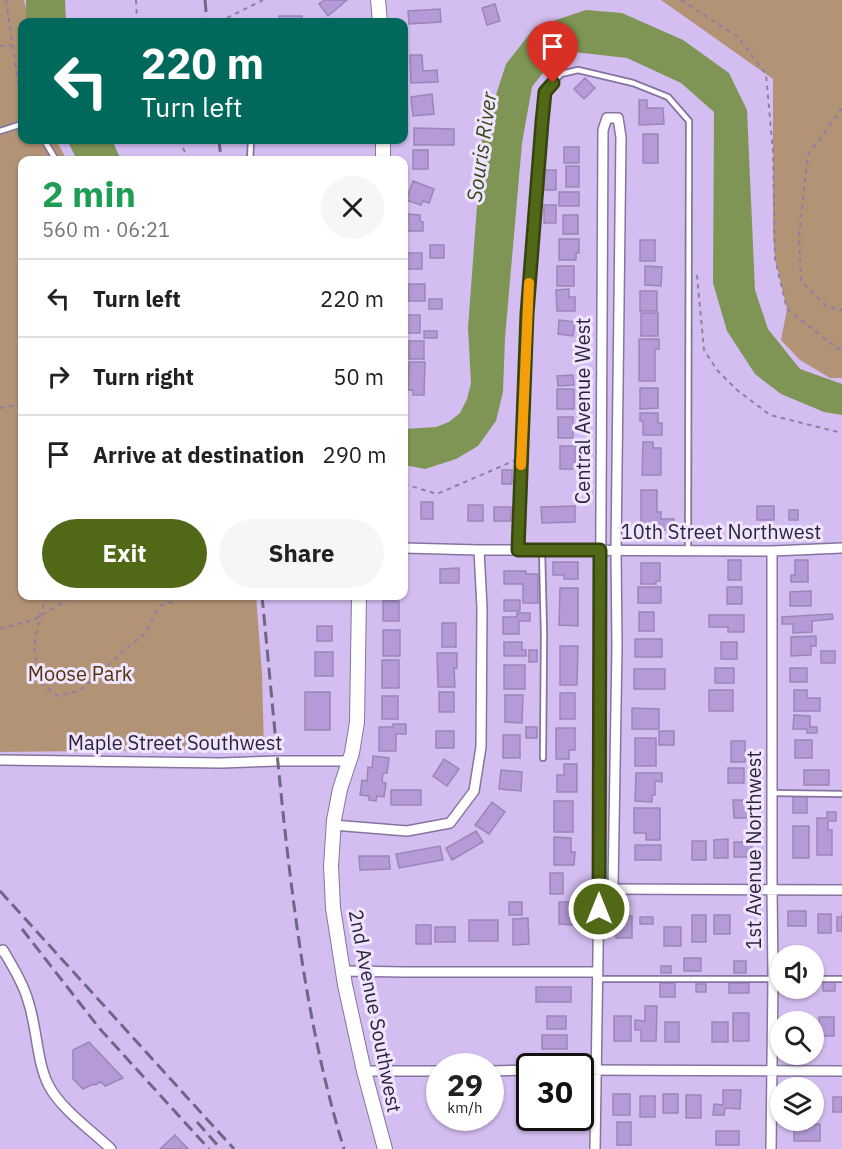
<!DOCTYPE html>
<meta charset="utf-8">
<style>
:root{--surface:#fff;--page:#f6f6f6;--text:#202124;--muted:#757577;--line:#e0e0e0;--accent:#516817}
body{margin:0;font-family:"IBM Plex Sans",sans-serif;background:var(--page);color:var(--text);height:100vh;display:flex;flex-direction:column;font-size:22px;white-space:nowrap}
*{box-sizing:border-box;margin:0}
p{font-size:20px;color:var(--muted)}
.icon{flex:none;width:33px;height:33px;fill:none;stroke:currentColor;stroke-width:2;stroke-linecap:round;stroke-linejoin:round}
.map{position:relative;flex:1;overflow:hidden}
.side{position:absolute;left:18px;top:156px;width:390px;height:444px;display:flex;flex-direction:column;background:var(--surface);border-radius:12px;box-shadow:0 2px 4px #0004}
.side>*{flex:none}
.guide{position:absolute;left:18px;top:18px;width:390px;height:126px;border-radius:12px;box-shadow:0 2px 4px #0004;background:#00695c;color:#fff;overflow:hidden}
.buttons{position:absolute;left:770px;top:945px;display:grid;gap:12px}
.buttons a{display:grid;place-items:center;width:54px;height:54px;border-radius:50%;background:var(--surface);box-shadow:0 2px 4px #0004;font-size:30px}
.speed{position:absolute;left:426px;top:1053px;display:flex;gap:12px;font-size:30px;font-weight:700;text-align:center}
.speed>*{display:grid;place-content:center;width:78px;height:78px;border-radius:50%;background:var(--surface);box-shadow:0 2px 4px #0004;line-height:1}
.speed small{font-size:15px;font-weight:400}
.speed .limit{border:3px solid #111;border-radius:9px;background:#fff;color:#111}
.pin{position:absolute;display:grid;place-items:center;width:51px;height:51px;color:#fff;margin:-62px -26px;border-radius:50% 50% 50% 0;rotate:-45deg;box-shadow:0 0 6px #0007}
.pin .icon{rotate:45deg}
.me{position:absolute;width:66px;margin:-33px;rotate:0deg;stroke-linejoin:round;filter:drop-shadow(0 0 4px #0008)}
.turn{display:flex;align-items:center;gap:21px;height:126px;padding:0 24px;font-size:27px}
.turn .icon{width:78px;height:78px;stroke-width:2.5}
.turn b{display:block;font-size:42px;line-height:51px}
.round{display:grid;place-items:center;flex:none;width:63px;height:63px;border-radius:32px;background:var(--page)}
.headline{display:flex;align-items:center;justify-content:space-between;height:102px;padding:0 24px}
h1{font-size:36px;font-weight:800;line-height:45px;color:#1e9e55}
.cta{display:flex;gap:12px;margin-top:auto;padding:12px 24px}
.cta a{flex:1;height:69px;border-radius:36px;background:var(--accent);color:#fff;font-size:24px;font-weight:800;line-height:69px;text-align:center}
.cta a+a{background:var(--page);color:var(--text)}
ul{padding:0;list-style:none}
li{display:flex;align-items:center;gap:18px;height:78px;padding:0 24px;border-top:2px solid var(--line)}
li div{flex:1}
li b{display:block;font-size:22px}
li em{font-style:normal}
.map>svg:first-child{display:block}
.green{fill:#b39376}
.water{fill:#7f9556}
.building{fill:#b49ad6;stroke:#9b86b6;stroke-width:1.5}
.lines{fill:none;stroke-linecap:round;stroke-linejoin:round}
.lane-casing{stroke:#8773a1;stroke-width:8}
.street-casing{stroke:#8773a1;stroke-width:12}
.secondary-casing{stroke:#8773a1;stroke-width:16}
.path{stroke:#8f7fa4;stroke-width:2;stroke-dasharray:4.5 4.5;stroke-linecap:butt}
.lane{stroke:#fff;stroke-width:4.5}
.street{stroke:#fff;stroke-width:9}
.secondary{stroke:#fff;stroke-width:14}
.rail{stroke:#736585;stroke-width:3;stroke-dasharray:12 6;stroke-linecap:butt}
.route-casing{stroke:#35440f;stroke-width:15}
.route{stroke:#516817;stroke-width:10}
.slow{stroke:#f59e0b;stroke-width:10}
.labels{text-anchor:middle;stroke-width:6;stroke-linejoin:round;paint-order:stroke}
.street-label{font-size:20px;fill:#2d2437;stroke:#efe5fe}
.park-label{font-size:20px;fill:#55320b;stroke:#efe5fe}
.water-label{font-size:21px;font-style:italic;fill:#384618;stroke:#efe5fe}
</style>
<div class="map">
<svg width="842" height="1149" viewBox="0 0 842 1149">
<rect width="100%" height="100%" fill="#d4bef1"/>
<path class="green" d="M0,0h24l5,22h-7v118h34l11,20h-45v436h234l6,78 2,75 -264,3z
M661,0h181v378h-12l-30,-18 -19,-20 6,-31 -12,-50 -2,-26v-154z"/>
<path class="water" d="M26,0h39l1,22h-40z
M586,10l36,3 61,27 46,33 18,37 8,180 13,39 32,40 42,15v31l-18,-3 -43,-18 -26,-20 -28,-43 -14,-48 1,-171 -33,-29 -54,-25 -53,-6 -23,10 -19,25 -10,56 -17,195 -2,54 -7,29 -18,25 -22,13 -31,10 -21,-4v-36l32,-2 13,-5 11,-9 7,-14 4,-16 -3,-55 14,-190 24,-74 29,-37z
M67,140h45l9,20h-44z"/>
<path class="building" d="M324,0h23l-19,16 -9,-12z
M495,4l5,17 -13,4 -5,-17z
M440,9l1,13 -32,2 -1,-13z
M279,16h23v6h-23z
M410,55h12l1,16 14,-1 1,12 -27,1z
M585,78l10,10 -11,11 -10,-10z
M432,94l2,20 -21,2 -2,-19z
M639,100h8v8h16l1,16 -25,1z
M414,128l40,1v16h-40z
M643,134h15v29h-15z
M564,147h15v16h-15z
M413,150h15v19h-15z
M566,166h13v21h-13z
M543,170h13v20h-13z
M413,181l21,8 -5,14 -6,-2 -2,4 -15,-5z
M559,192h20v14h-20z
M544,205h12v18h-12z
M408,214l12,1v6l3,1v9h-16z
M563,215h15v19h-15z
M559,239h20v14h-3v7h-17z
M640,240h15v21h-15z
M430,245h14v13h-14z
M406,253h16v16h-16z
M557,266h17v20h-17z
M645,266l17,1 -1,19 -16,-1z
M408,284h17v17h-17z
M569,289v8h6v14h-18l-1,-21z
M640,291h17v20h-17z
M429,299h13v10h-13z
M641,313h17v23h-17z
M406,315h14v18h-14z
M559,320l16,2 -2,14 -15,-2z
M424,331h13v7h-13z
M639,339h20v10h-4v32h-16z
M409,341h15v18h-15z
M409,362h16l-1,33h-11v-5h-5z
M573,375l1,10 -16,1 -1,-10z
M640,388h18v20l-18,1z
M557,389h17v20h-17z
M640,413h18v10h4v12h-19v-14h-3z
M558,417h15v21h-15z
M643,442h10v6h8v27h-19z
M560,446h15v23h-15z
M502,470h10v14h-10z
M641,490h16v22h4v7h13v11h-33z
M421,502h12v17h-12z
M468,505h15v16h-15z
M575,506v16l-33,1 -1,-16z
M757,506h17v14h-17z
M494,507h17v14h-17z
M789,510h9v10h-9z
M728,560h13v20h-13z
M795,560h13v22h-17v-7h4z
M553,562h25v17h-14v-4h-11z
M641,563h19v18h-4v3h-15z
M459,568v15h-19v-14z
M504,571h22v3h12v29h-15v-19h-19z
M638,587h23v16h-23z
M727,587h15v17h-15z
M560,588h18v38l-19,-1z
M811,591v15h-21v-14z
M504,600h16v11h-16z
M383,601h16v20h-16z
M639,612h15v19h-15z
M517,613h13v8h-11v13h-16v-17h14z
M832,614l1,5 -21,2v11l-19,1v-9h-11v-7z
M709,615h35v17h-16v-5h-19z
M442,623h14v24h-14z
M317,626h15v15h-15z
M383,630h17v26h-17z
M816,636v10h-5v9l-20,1v-19z
M635,639h27v18h-27z
M504,642h18v8h4v6h-22z
M721,642h16v17h-16z
M560,646h18l-1,39h-17z
M529,650h8v12h-8z
M821,651h14v12h-14z
M315,652h18v24h-18z
M437,653h20v15h-3l1,19h-17z
M382,660h17v28h-17z
M504,665h21v24h-21z
M715,668h19v15h-19z
M790,668h17v14h-17z
M634,669h31v20h-31z
M709,690h24v21h-24z
M794,690h13v8h13v13h-26z
M305,692h25v38h-25z
M439,692h15v20h-15z
M560,693h15v26h-15z
M505,695h18l-1,28 -17,-1z
M382,696h16v23h-16z
M632,708l27,1v20h-27z
M794,715l16,1v11h7v6h-10v-4h-14z
M393,724h13v10h-10v17h-17v-24h14z
M526,727h11v11h-11z
M556,728h19v22h-6v9h-13z
M436,731h18v17h-18z
M659,731h15v14h-15z
M503,735h17v23h-17z
M635,738h21v28h-21z
M795,740h17v18h-17z
M731,741h14v21h-14z
M373,756l16,2 -2,15h-4l-1,9 4,1 -2,14 -7,-1 -1,5 -7,-1v-4l-9,-1 2,-15 5,1 1,-14 4,1z
M444,759l15,10 -12,17 -14,-10z
M564,764h13v28h-20v-17h7z
M728,768h16v15h-16z
M501,770l21,2 -1,19 -22,-2z
M804,770h25v15h-25z
M636,773h26v9l-7,-1v14h-3v7l-17,-1z
M391,790h30v15h-30z
M793,796h14v17h-14z
M733,800h21v18h-20z
M554,801h19v31h-19z
M492,802l13,10 -16,22 -14,-9z
M634,808h26v32h-14v-7h-12z
M827,812h9v9h-8v9h4v25h-15v-37h10z
M793,826h16v32h-16z
M476,831l7,11 -31,18 -6,-12z
M554,837l17,1v14h4l-1,13h-20z
M728,839v19h-14v-18z
M692,841h14v19h-14z
M734,842h18v15h-18z
M635,845h26v15h-26z
M440,846l3,14 -44,8 -3,-14z
M359,856h30l1,13 -30,1z
M550,873h13v21h-13z
M509,902h13v13h-13z
M559,902h15v23l-15,-1z
M788,911h18v15h-18z
M842,913v18h-5v-14h5z
M818,914h13v19h-13z
M692,915h14v27h-14z
M714,915h16v19h-16z
M616,916h16v22h-16z
M640,917h13v7h-13z
M528,918l1,26 -16,1v-26z
M469,920h29v21h-29z
M416,925h15v19h-15z
M435,927h20v15h-20z
M664,927h17v19h-17z
M789,949h17v7h-17z
M684,958h17v13h-17z
M734,961h12v12h-12z
M661,966h10v7h-10z
M823,982h12v9h-12z
M660,983h15v14h-15z
M729,983h20v10h-20z
M696,984h10v8h-10z
M536,987h35v15h-35z
M787,988h17v7h-17z
M645,1006h12l-1,35h-15v-11h-6v-10l10,1z
M733,1013h16v28h-16z
M547,1016h19v13h-19z
M614,1016h17v25h-17z
M819,1017h15v19h-15z
M665,1022h14v20h-14z
M712,1022h16v20h-16z
M542,1035h25v14h-25z
M89,1042l34,36 -18,8 -4,-4 -6,3 -2,-1 -10,5 -10,-10v-29z
M723,1090h18l-1,19 -15,-1 -1,7h-11l1,-11 9,1z
M613,1094h17v21h-17z
M663,1094h15v19h-15z
M686,1095h15v23h-15z
M640,1096h15v21h-15z
M833,1097h9v15h-9z
M617,1122h14v23h-14z
M820,1124v17h-26v-16z
M716,1131h23v14h-23z
M175,1135l13,14h-28z"/>
<g class="lines">
<g class="lane-casing">
<path id="lane" d="M0,131l22,-7
M44,140l12,20
M250,160l1,-20
M518,550l9,-236 15,-192 3,-30 16,-18 17,-4 55,13 35,14 21,24 -1,429
M542,550l2,84 -1,124
M772,793l70,1
M598,979h182
M813,979h29"/>
</g>
<g class="street-casing">
<path id="street" d="M404,548l75,2 293,1 70,-3
M0,760l221,3 56,-2h73
M333,825l74,6 43,-8 24,-32 7,-44 1,-139 -3,-58
M607,889l235,1
M0,951l3,-1c10,17 21,35 26,54 8,25 8,60 20,82 12,23 43,45 62,63
M343,971l61,1h194
M580,1070l262,1
M364,1071h76
M490,1071l40,-1
M595,1149l4,-260 4,-759 4,-12h11l3,19 -5,414 1,95 -4,243
M771,1149l2,-170 -1,-90v-338"/>
</g>
<g class="secondary-casing">
<path id="secondary" d="M378,0l2,22
M383,140v20
M359,596l-2,126 -5,31 -12,36 -6,31 -3,46 2,42 12,77 19,86 21,78"/>
</g>
<path class="path" d="M6,0l14,96 2,5
M136,0l1,22
M681,0l56,36 29,38 7,78 2,107 12,50 51,40h4
M219,22l44,-22
M0,46l12,-1
M842,108l-34,47 -9,81 2,45 25,25 16,4
M179,140l10,20
M697,275l7,75 13,20 20,20 33,25 72,18
M0,408l22,-4
M404,484l33,10 79,-34
M47,596l-7,19 -6,32 5,35 19,14 20,-5 19,-14 16,-17 31,-26 16,-28 28,-10
M0,629l33,-9 41,-24"/>
<use href="#lane" class="lane"/>
<use href="#street" class="street"/>
<use href="#secondary" class="secondary"/>
<path class="rail" d="M205,0l2,22
M219,140l2,20
M262,596c8,81 15,163 24,244 12,104 27,209 58,309
M0,891l234,258
M22,929l78,100 109,120
M197,1122l24,27"/>
</g>
<g class="lines">
<g class="route-casing">
<path id="route" d="M553,83l-8,9 -3,30 -15,192 -9,236h82l-1,359"/>
</g>
<use href="#route" class="route"/>
<path class="slow" d="M521,465l8,-182"/>
</g>
<g class="labels">
<g class="street-label">
<text transform="translate(583 411) rotate(-90)" y="7">Central Avenue West</text>
<text x="721" y="539">10th Street Northwest</text>
<text x="175" y="750">Maple Street Southwest</text>
<text transform="translate(754 850) rotate(-90)" y="7">1st Avenue Northwest</text>
<text transform="translate(375 1011) rotate(79)" y="7">2nd Avenue Southwest</text>
</g>
<g class="park-label">
<text x="80" y="681">Moose Park</text>
</g>
<g class="water-label">
<text transform="translate(482 147) rotate(-82)" y="7">Souris River</text>
</g>
</g>
</svg>
<div class="buttons">
<a><svg class="icon" aria-label="sound" viewBox="0 0 24 24"><path d="M4 9h4l5-4v14l-5-4H4zM17 9q2 3 0 6"/></svg></a>
<a><svg class="icon" aria-label="search" viewBox="0 0 24 24"><circle cx="10" cy="10" r="6"/><path d="M15 15l6 6"/></svg></a>
<a><svg class="icon" aria-label="layers" viewBox="0 0 24 24"><path d="M12 4l9 5-9 5-9-5zM3 14l9 5 9-5"/></svg></a>
</div>
<div class="speed"><div>29<small>km/h</small></div><div class="limit">30</div></div>
<div class="pin" style="left:553px;top:83px;background:#d93025"><svg class="icon" aria-label="arrive" viewBox="0 0 24 24"><path d="M6 21V4h12l-3 4 3 4H6"/></svg></div>
<svg class="me" style="left:599px;top:909px" viewBox="-20 -20 40 40"><circle r="17" fill="#516817" stroke="#fff" stroke-width="3"/><path d="M0-11L8 9 0 5-8 9z" fill="#fff"/></svg>
<div class="guide">
<div class="turn"><svg class="icon" aria-label="left" viewBox="0 0 24 24"><path d="M17 20v-9H6M10 6l-5 5 5 5"/></svg><div><b>220 m</b>Turn left</div></div>
</div>
<section class="side">
<div class="headline"><div><h1>2 min</h1><p>560 m · 06:21</p></div><a class="round"><svg class="icon" aria-label="close" viewBox="0 0 24 24"><path d="M6 6l12 12M18 6L6 18"/></svg></a></div>
<ul>
<li><svg class="icon" aria-label="left" viewBox="0 0 24 24"><path d="M17 20v-9H6M10 6l-5 5 5 5"/></svg><div><b>Turn left</b></div><em>220 m</em></li>
<li><svg class="icon" aria-label="right" viewBox="0 0 24 24"><path d="M7 20v-9h11M14 6l5 5-5 5"/></svg><div><b>Turn right</b></div><em>50 m</em></li>
<li><svg class="icon" aria-label="arrive" viewBox="0 0 24 24"><path d="M6 21V4h12l-3 4 3 4H6"/></svg><div><b>Arrive at destination</b></div><em>290 m</em></li>
</ul>
<div class="cta"><a>Exit</a><a>Share</a></div>
</section>
</div>
